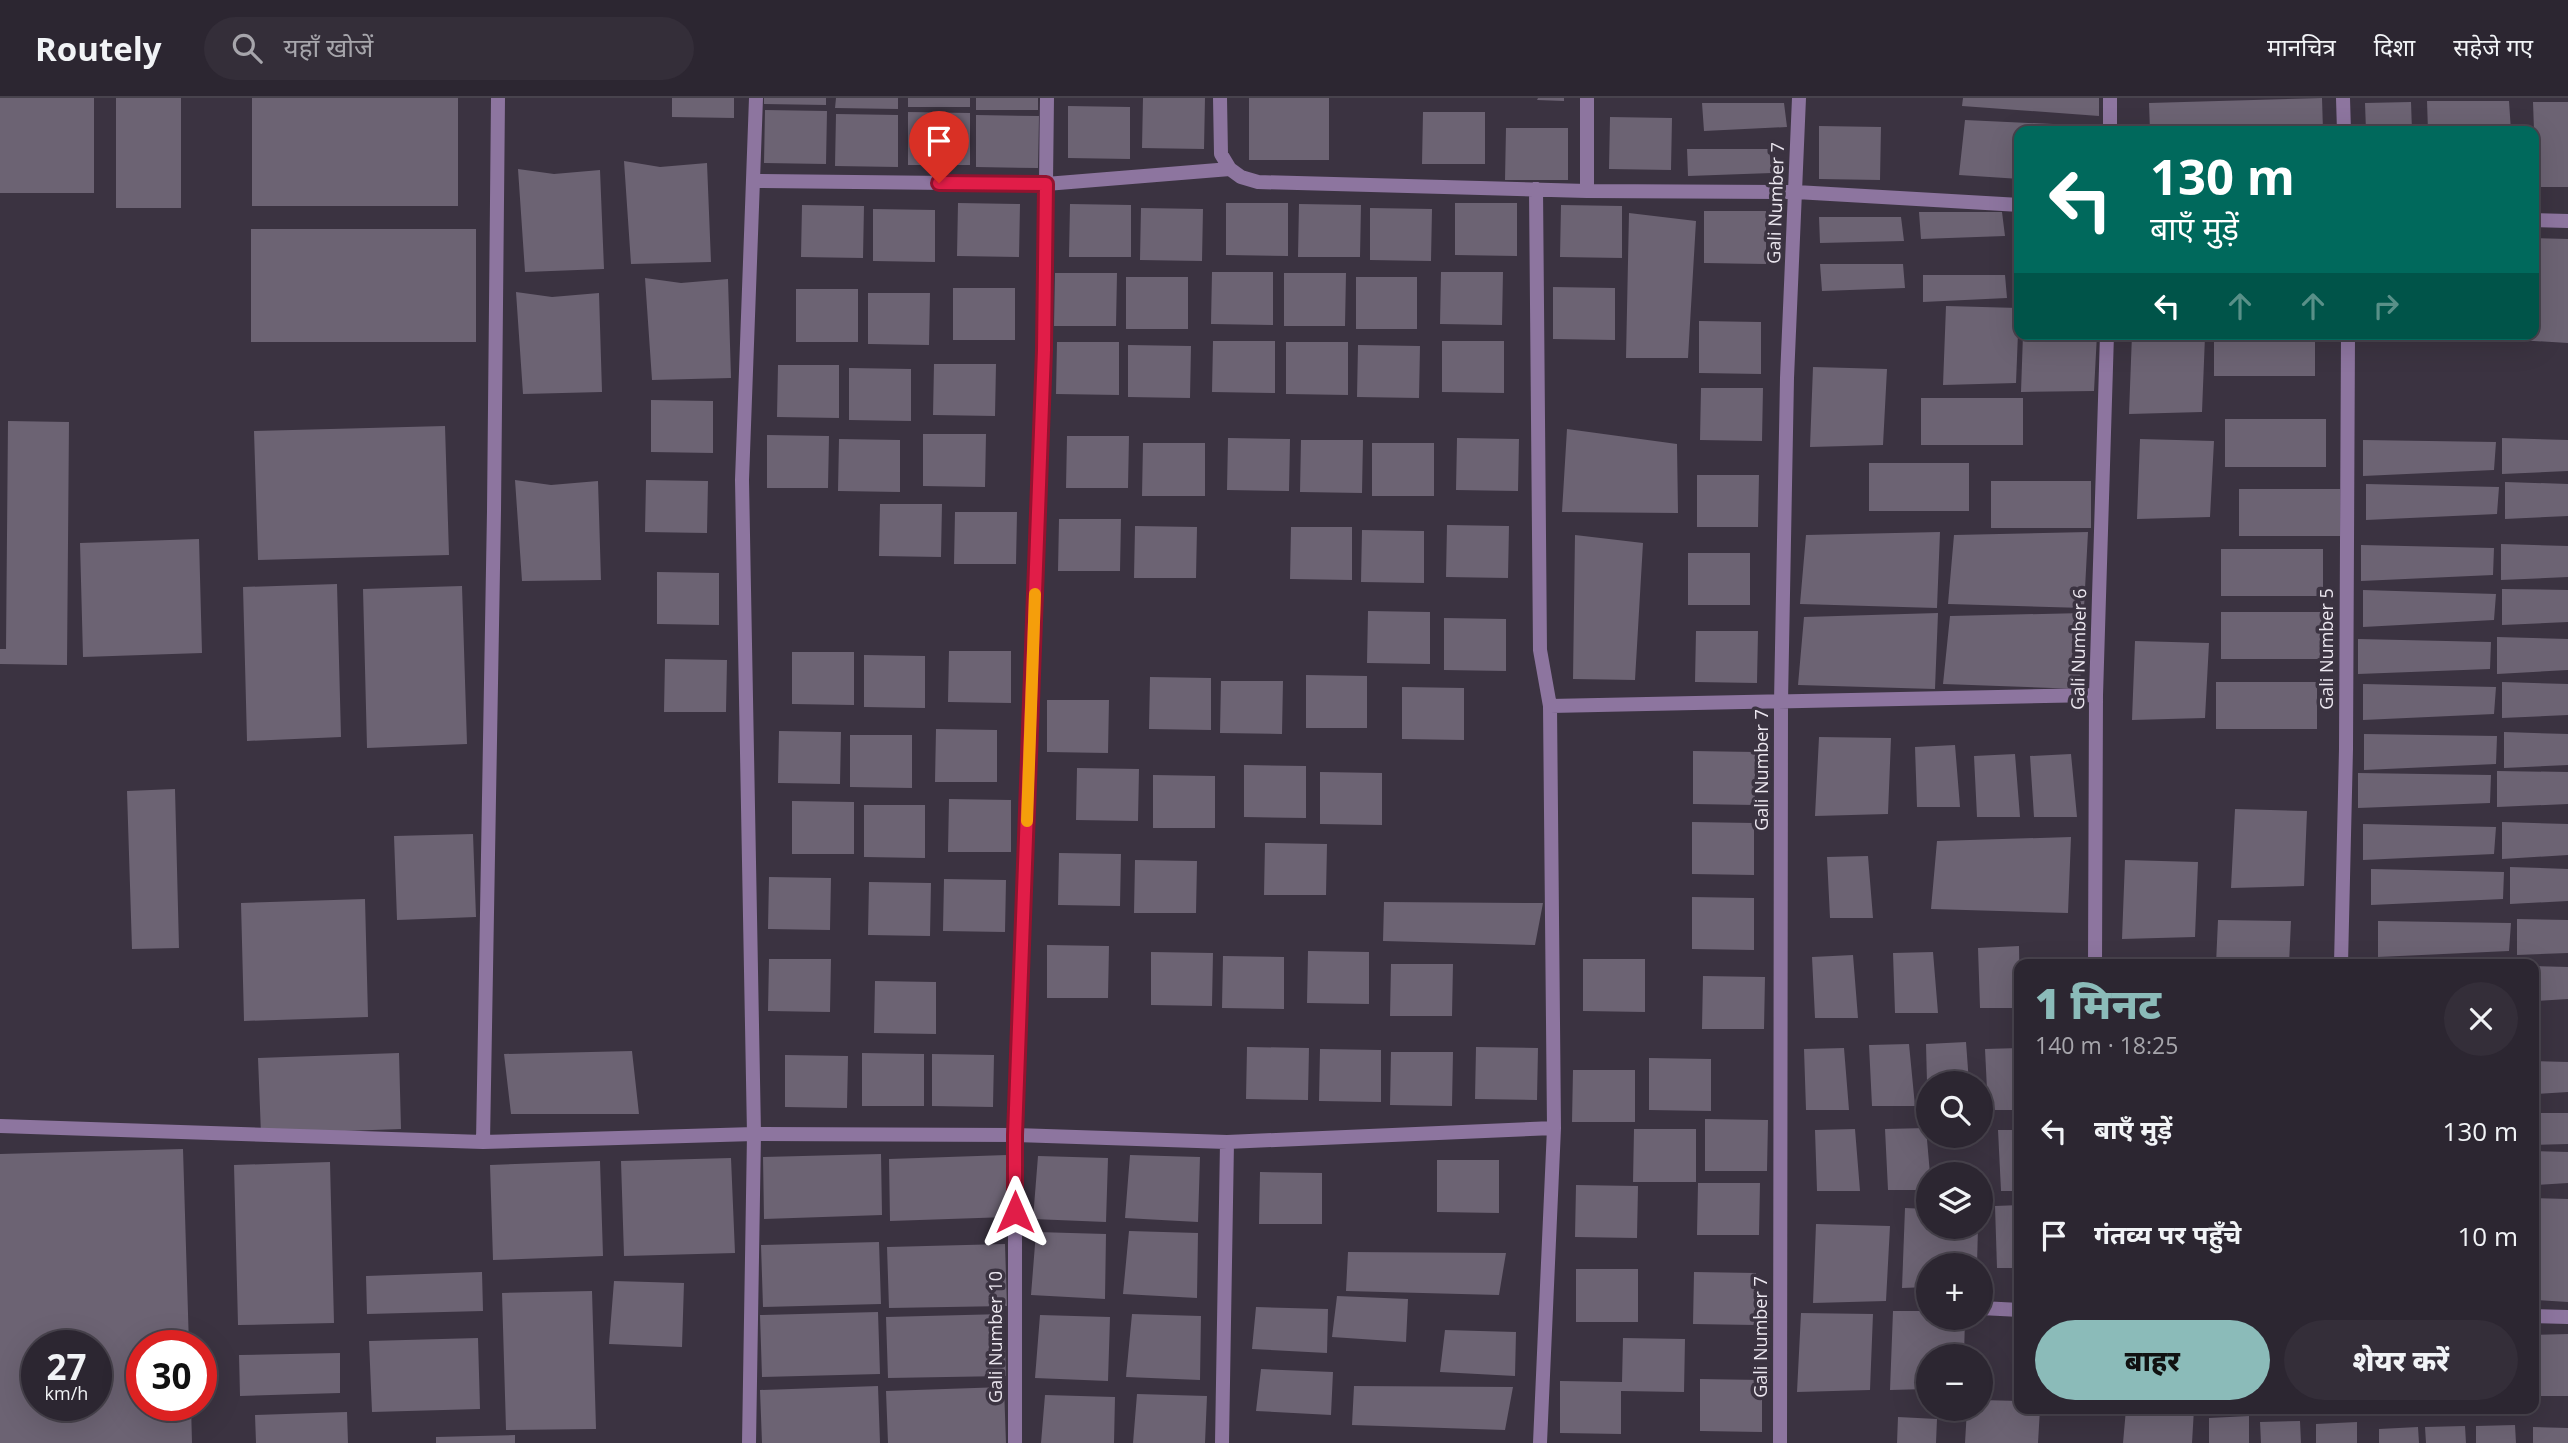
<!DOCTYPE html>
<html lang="hi">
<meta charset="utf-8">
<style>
:root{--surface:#2c2631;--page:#342e39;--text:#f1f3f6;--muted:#a6a5ab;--line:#48434d;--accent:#8bbbb9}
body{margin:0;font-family:"Open Sans","Noto Sans Devanagari",sans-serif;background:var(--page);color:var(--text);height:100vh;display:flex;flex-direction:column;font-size:26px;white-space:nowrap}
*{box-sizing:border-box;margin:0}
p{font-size:23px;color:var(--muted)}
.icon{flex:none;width:38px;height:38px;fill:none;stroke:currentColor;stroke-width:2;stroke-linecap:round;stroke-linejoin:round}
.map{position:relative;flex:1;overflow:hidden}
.details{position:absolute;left:2014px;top:861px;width:525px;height:455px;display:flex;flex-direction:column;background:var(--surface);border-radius:14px;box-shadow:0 7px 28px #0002,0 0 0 2px var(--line)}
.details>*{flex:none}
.guide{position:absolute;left:2014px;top:28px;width:525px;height:214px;border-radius:14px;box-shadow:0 7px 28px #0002,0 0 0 2px var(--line);background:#00695c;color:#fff;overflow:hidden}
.controls{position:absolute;left:1916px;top:973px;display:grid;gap:14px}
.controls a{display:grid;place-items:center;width:77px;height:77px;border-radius:50%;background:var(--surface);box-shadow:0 7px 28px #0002,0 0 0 2px var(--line);font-size:35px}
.speed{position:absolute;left:21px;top:1232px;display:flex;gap:14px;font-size:35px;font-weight:700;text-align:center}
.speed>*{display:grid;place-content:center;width:91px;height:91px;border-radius:50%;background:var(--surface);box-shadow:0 7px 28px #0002,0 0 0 2px var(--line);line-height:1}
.speed small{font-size:18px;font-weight:400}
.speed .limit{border:10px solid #d22;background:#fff;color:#111}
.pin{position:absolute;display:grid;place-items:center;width:60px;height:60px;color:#fff;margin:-72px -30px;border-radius:50% 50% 50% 0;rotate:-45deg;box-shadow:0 0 7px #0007}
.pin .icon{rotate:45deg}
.me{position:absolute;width:77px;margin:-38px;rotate:0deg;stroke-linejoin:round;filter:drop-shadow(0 0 5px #0008)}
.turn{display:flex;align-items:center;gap:24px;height:147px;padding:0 21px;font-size:32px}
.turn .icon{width:91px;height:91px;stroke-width:2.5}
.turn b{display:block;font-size:49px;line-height:60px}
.lanes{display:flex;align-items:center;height:66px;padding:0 21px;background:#0003;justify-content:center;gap:35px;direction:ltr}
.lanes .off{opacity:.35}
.round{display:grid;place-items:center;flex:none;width:74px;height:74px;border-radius:37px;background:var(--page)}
.head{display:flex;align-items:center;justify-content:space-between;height:119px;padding:0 21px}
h1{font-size:42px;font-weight:800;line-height:52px;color:var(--accent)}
.button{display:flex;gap:14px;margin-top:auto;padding:14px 21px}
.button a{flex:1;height:80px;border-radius:42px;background:var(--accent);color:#111;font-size:28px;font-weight:800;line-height:80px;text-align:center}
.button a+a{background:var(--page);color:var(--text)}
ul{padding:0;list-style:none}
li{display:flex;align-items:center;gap:21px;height:105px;padding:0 21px}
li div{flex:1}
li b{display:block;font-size:26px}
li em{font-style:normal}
header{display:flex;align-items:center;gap:42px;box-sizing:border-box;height:98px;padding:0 35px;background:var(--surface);border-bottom:2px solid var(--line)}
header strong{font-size:33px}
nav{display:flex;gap:38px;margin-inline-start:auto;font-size:24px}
.search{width:490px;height:63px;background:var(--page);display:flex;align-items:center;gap:18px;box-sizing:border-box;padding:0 24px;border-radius:38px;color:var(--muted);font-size:26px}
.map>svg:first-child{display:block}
.building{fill:#6c6373;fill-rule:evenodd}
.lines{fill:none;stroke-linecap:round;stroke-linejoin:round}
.street{stroke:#8d759f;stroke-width:14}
.route-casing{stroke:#92132f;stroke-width:18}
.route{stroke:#e11d48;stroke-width:12}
.slow{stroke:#f59e0b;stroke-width:12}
.labels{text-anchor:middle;stroke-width:7;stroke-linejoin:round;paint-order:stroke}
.street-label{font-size:18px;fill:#ebe6ef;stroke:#3b3341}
</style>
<header>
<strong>Routely</strong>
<div class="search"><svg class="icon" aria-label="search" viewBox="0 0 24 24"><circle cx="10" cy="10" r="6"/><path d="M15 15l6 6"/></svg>यहाँ खोजें</div>
<nav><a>मानचित्र</a><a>दिशा</a><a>सहेजे गए</a></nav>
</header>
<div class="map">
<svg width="2568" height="1345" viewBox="0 0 2568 1345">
<rect width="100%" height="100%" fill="#3b3341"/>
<path class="building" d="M0,0h94v95h-94z
M116,0h65v110h-65z
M252,0h206v108h-206z
M672,0h62v20l-62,-1z
M764,0h62v7l-62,-1z
M836,0h62v11l-63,-1z
M908,0h62v9h-62z
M976,0h62v12h-62z
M1143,0h62l-1,51 -62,-1z
M1249,0h80v62h-80z
M1538,0h26v3l-27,-1z
M1963,0h136v18l-137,-10z
M2322,0l1,33h-173l-1,-28z
M2427,3h82l2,30h-83z
M2411,4l1,29h-46l-1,-28z
M2533,4h35v85h-32z
M1702,5h82l3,24 -83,4z
M1068,8l62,1v52l-62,-1z
M765,12l62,1 -1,53 -62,-1z
M908,14l62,1v52h-62z
M1423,14h62v52h-63z
M836,16l62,1v52l-63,-1z
M976,17l63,1 -1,52 -62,-1z
M1610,19l62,1 -1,52 -62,-1z
M1965,22l131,6v5h-76v48l-61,-4z
M1819,28l62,1 -1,53 -61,-1z
M1506,30h62v52h-63z
M1687,51h82l3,24 -84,3z
M624,63l36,6 47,-4 4,99 -80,2z
M518,71l36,5 46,-4 4,99 -79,3z
M958,105l62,1 -1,53 -62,-1z
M1226,105h62v53l-62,-1z
M1455,105h62v53l-62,-1z
M1070,106l61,1v52h-62z
M1299,106l62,1 -1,52h-62z
M802,107l62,1 -1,52 -62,-1z
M1561,107l61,1v52l-62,-1z
M1141,110l62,1 -1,52 -62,-1z
M1370,110l62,1 -1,52 -61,-1z
M873,111l62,1v52l-62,-1z
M1704,113h62v53l-62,-1z
M1919,114h83l3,24 -84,3z
M1629,115l67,8 -8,137h-62z
M1819,119h82l3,24 -84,2z
M2015,124h5v26l-4,1z
M251,131h225v113h-225z
M2534,140l34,1v104l-68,-4v-5h34z
M1820,166h83l2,24 -83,3z
M2013,166h7v26h-6z
M1212,174h61v53l-62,-1z
M1441,174h62l-1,53 -62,-1z
M1055,175h62l-1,53h-62z
M1284,175h62l-1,53h-61z
M1923,177h82l2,23 -84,4z
M1126,179h62v52h-62z
M1356,179h61v52h-61z
M645,180l36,5 47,-4 3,99 -79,2z
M1553,189l62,1v52l-62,-1z
M953,190h62v52h-62z
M796,191h62v53h-62z
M516,194l36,5 47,-4 3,99 -79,2z
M868,195h62l-1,52 -61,-1z
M1946,208l73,2 -3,75 -73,2z
M1699,223l62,1v52l-62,-1z
M2023,236h74l-3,57 -73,1z
M2132,236l73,2 -3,76 -73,2z
M2214,236h101v42h-101z
M2403,236h80v8l-80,-6z
M1213,243h62v52l-63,-1z
M1442,243h62v52l-62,-1z
M1057,244h62v53l-63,-1z
M1286,244h62v53l-62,-1z
M1128,247l63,1 -1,52 -62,-1z
M1358,247l62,1 -1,52 -62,-1z
M934,266h62l-1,52 -62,-1z
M778,267h61v53l-62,-1z
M1813,269l74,2 -4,76 -73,2z
M849,270l62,1v52l-62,-1z
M1701,290h62l-1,53 -62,-1z
M1921,300h102v47h-102z
M651,302l62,1v52l-62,-1z
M2225,321h101v48h-101z
M8,323l61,1 -2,243 -67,-1v-15h6z
M445,328l4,129 -191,5 -4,-129z
M1567,331l110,15 1,69 -116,-1z
M923,336h63l-1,53 -62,-1z
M767,337l62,1 -1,52h-61z
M1067,338h62l-1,52h-62z
M1228,340l62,1 -1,52 -62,-1z
M1457,340l62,1 -1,52 -62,-1z
M2502,340l66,2v31l-66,3z
M839,341l61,1v52l-62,-1z
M2140,341l74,2 -4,76 -73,2z
M1301,342h62l-1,53 -62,-1z
M2363,342l133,2 -2,28 -131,6z
M1143,345h62v53h-63z
M1372,345h62v53h-62z
M1869,365h100v48h-100z
M1697,377h62l-1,52h-61z
M515,382l36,5 47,-4 3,99 -79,1z
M646,382l62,1 -1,52 -62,-1z
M1991,383h100v47h-100z
M2505,384l63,2v32l-63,3z
M2366,386l133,3 -2,27 -131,6z
M2239,391h101v47h-101z
M880,406h62l-1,53 -62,-1z
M955,414h62l-1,52h-62z
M1059,421h62l-1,52h-62z
M1447,427l62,1 -1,52 -62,-1z
M1135,428l62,1 -1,51h-62z
M1291,429h61v53l-62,-1z
M1362,432l62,1v52l-63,-1z
M1940,434l-3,76 -137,-4 6,-69z
M2088,434l-4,76 -136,-4 6,-69z
M1575,437l68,8 -8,137 -62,-1z
M199,441l3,114 -119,4 -3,-114z
M2501,446l67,2v31l-67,3z
M2361,447l133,3 -1,27 -132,6z
M2221,451h102v47h-102z
M1688,455h62v52h-62z
M657,474l62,1v52l-62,-1z
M337,486l4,153 -94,4 -4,-154z
M462,488l5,158 -100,4 -4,-159z
M2502,491l66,1v32l-66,3z
M2363,492l133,4 -2,26 -131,7z
M1368,513l62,1v52l-63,-1z
M2221,514h102v47h-102z
M1938,515l-3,76 -137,-4 6,-68z
M2083,515l-3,76 -137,-5 7,-68z
M1444,520l62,1v52l-62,-1z
M1696,533h62l-1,52 -62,-1z
M2497,539l71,2v31l-71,4z
M2358,541l133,3 -1,27 -132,5z
M2135,543l74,2 -4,75 -73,2z
M949,553h62v52l-63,-1z
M792,554h62v53l-62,-1z
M864,557l61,1v52l-61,-1z
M665,561l62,1 -1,52h-62z
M1306,577l61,1v52h-61z
M1150,579l61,1v52l-62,-1z
M1221,583h62l-1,53 -62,-1z
M2216,584h101v47h-101z
M2502,584l66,2v31l-66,3z
M2363,586l133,3 -2,27 -131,6z
M1402,589l62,1v52l-62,-1z
M1047,602h62l-1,53 -61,-1z
M936,631l61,1v52h-62z
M779,633l62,1 -1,52 -62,-1z
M2504,634l64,2v31l-64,3z
M2364,636l133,2 -1,28 -132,6z
M850,637h62v53l-62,-1z
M1819,639l72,1 -3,76 -73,2z
M1955,647l5,62h-43l-2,-60z
M1693,653l62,1v53l-62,-1z
M2015,656l5,63h-43l-3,-61z
M2071,656l6,63h-43l-4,-61z
M1244,667l62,1v52l-62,-1z
M1077,670l62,1 -1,52 -62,-1z
M2497,673l71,1v32l-71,3z
M1320,674l62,1v52l-62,-1z
M2358,675l133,2 -1,28 -132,5z
M1153,677l62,1v52h-62z
M175,691l4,159 -47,1 -5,-158z
M949,701l62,1v52h-63z
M792,703l62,1v52h-62z
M864,707h61v53l-61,-1z
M2235,711l72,2 -3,75 -73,2z
M1692,724l62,1v52l-62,-1z
M2502,724l66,2v31l-66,4z
M2363,726l133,3 -2,27 -131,6z
M473,736l3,83 -79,3 -3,-84z
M2071,739l-3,76 -137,-4 6,-68z
M1265,745l62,1 -1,51h-62z
M1059,755l62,1 -1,52 -62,-1z
M1868,758l5,62h-43l-3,-61z
M1135,762l62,1 -1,52h-62z
M2125,762l73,2 -3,75 -73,2z
M2510,769l58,2v32l-58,3z
M2371,771l133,3 -1,27 -132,6z
M769,779l62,1 -1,52 -62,-1z
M944,781l62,1 -1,52 -62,-1z
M869,784l62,1 -1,53 -62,-1z
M1692,799l62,1v52l-62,-1z
M365,801l3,118 -124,4 -3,-118z
M1384,804l159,1 -8,42 -152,-4z
M2517,821l51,1v33l-51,2z
M2218,822l73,1 -2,43h-73z
M2378,823l133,2 -2,28 -131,6z
M1047,847l62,1 -1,52h-61z
M2019,848l1,62h-40l-2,-60z
M1308,853l61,1v52l-62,-1z
M1151,854l62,1 -1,53 -61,-1z
M1933,854l5,61h-43l-2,-60z
M1853,857l5,63h-43l-3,-61z
M1223,858l61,1v52l-62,-1z
M2124,860l73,1v5h-73z
M769,861h62l-1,53 -62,-1z
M1583,861h62v53l-62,-1z
M1391,866h62l-1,52h-62z
M2534,868l34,1v32l-34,2z
M1703,878l62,1 -1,52h-62z
M875,883l61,1v52l-62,-1z
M1966,944l3,41h-42l-1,-39z
M1909,946l6,62h-43l-3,-61z
M1247,949l62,1 -1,52 -62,-1z
M1476,949l62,1 -1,52 -62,-1z
M1844,950l5,62h-43l-2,-61z
M2020,950v62h-32l-3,-61z
M1320,951l61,1v52l-62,-1z
M632,953l7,63h-128l-7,-60z
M1391,954h62l-1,54 -62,-1z
M399,955l2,76 -140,5 -3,-76z
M862,955l62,1v52h-62z
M932,956l62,1 -1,52 -61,-1z
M785,957l63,1 -1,52 -62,-1z
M1649,960l62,1v52l-62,-1z
M2534,963l34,1v30l-34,2z
M1573,972h62v52h-63z
M2534,1015h34v31l-34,1z
M1705,1021l63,1 -1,51h-62z
M1926,1030l4,46 -2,16h-40l-3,-61z
M1634,1031h62v53h-63z
M1855,1031l5,62h-43l-2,-61z
M1998,1032h22v61h-19z
M183,1051l6,197h-47v59h49l1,38h-192v-289zM37,1248h59v59h-59z
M2534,1053l34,1v31l-34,2z
M881,1056l1,61 -118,4 -1,-62z
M1007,1057l1,62 -118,4 -1,-62z
M1130,1057l70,2 -2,65 -73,-4z
M1038,1058l70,2 -2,64 -73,-3z
M731,1060l4,95 -111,3 -3,-95z
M1437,1062h62v53l-62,-1z
M600,1063l3,95 -110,4 -3,-95z
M330,1064l4,161 -96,2 -4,-160z
M1260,1074l62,1v51h-63z
M1698,1085h62l-1,52h-62z
M1576,1087l62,1 -1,52 -62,-1z
M2534,1100l34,1v103l-34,-2z
M2020,1107v63h-23l-2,-62z
M1905,1110l23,1v18h50l-1,38h-49v22l-26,1z
M1816,1126l74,2 -4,75 -73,2z
M1129,1133l69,2 -1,65 -74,-4z
M1036,1134l70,2 -1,65 -74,-4z
M879,1144l2,62 -118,3 -2,-62z
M1005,1146l2,62 -118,2 -2,-61z
M1348,1154l158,1 -7,42 -153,-4z
M1576,1171h62v53h-62z
M482,1174l1,39 -116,3 -1,-38z
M1694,1174l62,1 -1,52 -62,-1z
M614,1183l70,2 -2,64 -73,-3z
M592,1193l4,138 -90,1 -4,-137z
M1337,1198l71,3 -2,43 -74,-5z
M1256,1209l72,2 -1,44 -75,-4z
M1893,1213h35v7h37l-1,38h-36v33l-38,1z
M878,1214l2,62 -118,3 -2,-62z
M1801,1215l72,1 -3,76 -73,2z
M1004,1216l2,62 -118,2 -2,-61z
M1132,1216l69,2 -1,64 -74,-3z
M1040,1217l70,2 -2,64 -73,-3z
M1445,1232l71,2 -1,44 -75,-4z
M2568,1236v62h-31l-3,-61z
M478,1240l2,71 -108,3 -3,-71z
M1623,1240l62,1 -1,53 -63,-1v43l-61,-1v-52l62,1z
M340,1255v40l-100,3 -1,-41z
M1261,1271l72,3 -2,43 -75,-4z
M1700,1281l62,1v52l-62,-1z
M878,1288l2,57h-118l-2,-53z
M1354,1288l159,1 -8,43 -153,-5z
M1004,1289l2,56h-118l-2,-52z
M1137,1296l70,2 -2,47h-72z
M1045,1297l70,2 -1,46h-73z
M1981,1302l39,1v8h20l-2,34h-73l2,-34h14z
M2126,1311h68l-2,34h-69z
M347,1314l1,31h-92l-1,-28z
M2249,1318v27h-40v-25z
M1898,1319l39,2 -1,24h-39z
M2300,1323l1,22h-40l-1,-21z
M2357,1324v21h-41v-19z
M2515,1327l1,18h-40v-17z
M2465,1328l1,17h-40l-1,-16z
M2418,1329l1,16h-40v-14z
M2533,1329l35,1v15h-35z
M515,1337v8h-79v-6z"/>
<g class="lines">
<path class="street" d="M1220,0l1,56 9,15
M1587,0v93
M2110,0v33
M2343,0l1,33
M753,83l293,3 184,-15 11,8 17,5 329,9 209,1 224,13
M1536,91l4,461 10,56 4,422 -14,315
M2534,122l34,1
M1550,608l546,-11
M2095,866l1,-269 11,-361
M2341,866l5,-215 2,-415
M0,1028l483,16 271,-8 261,1 212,7 327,-14
M483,1044l11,-631 4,-413
M1981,1210l39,2
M2534,1218l34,1
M749,1345l5,-309 -12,-654 14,-382
M1015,1345v-308l29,-785 3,-252
M1222,1345l5,-301
M1780,1345l1,-741 6,-324 12,-280"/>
</g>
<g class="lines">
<g class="route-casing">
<path id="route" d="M939,85l107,1 -2,166 -29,785v77"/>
</g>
<use href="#route" class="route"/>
<path class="slow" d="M1027,723l8,-227"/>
</g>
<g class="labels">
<g class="street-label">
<text transform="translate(1776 105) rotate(-88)" y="6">Gali Number 7</text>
<text transform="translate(2079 551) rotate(-89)" y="6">Gali Number 6</text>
<text transform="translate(2327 551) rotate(-90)" y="6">Gali Number 5</text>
<text transform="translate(1762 672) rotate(-90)" y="6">Gali Number 7</text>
<text transform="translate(996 1239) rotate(-90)" y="6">Gali Number 10</text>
<text transform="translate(1761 1239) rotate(-90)" y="6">Gali Number 7</text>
</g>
</g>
</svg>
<div class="controls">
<a><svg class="icon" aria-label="search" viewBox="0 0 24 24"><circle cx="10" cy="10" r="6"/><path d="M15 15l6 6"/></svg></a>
<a><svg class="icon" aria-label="layers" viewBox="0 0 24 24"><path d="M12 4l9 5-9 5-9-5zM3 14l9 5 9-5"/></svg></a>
<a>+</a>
<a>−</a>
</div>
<div class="speed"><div>27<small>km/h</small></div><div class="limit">30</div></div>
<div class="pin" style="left:939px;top:85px;background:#d93025"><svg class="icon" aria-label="arrive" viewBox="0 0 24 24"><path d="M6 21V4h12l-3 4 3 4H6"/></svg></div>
<svg class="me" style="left:1015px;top:1114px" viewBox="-20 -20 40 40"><path d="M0-17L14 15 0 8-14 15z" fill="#e11d48" stroke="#fff" stroke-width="4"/></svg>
<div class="guide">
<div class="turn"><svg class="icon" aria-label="left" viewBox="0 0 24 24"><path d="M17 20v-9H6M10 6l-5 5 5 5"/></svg><div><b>130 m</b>बाएँ मुड़ें</div></div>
<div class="lanes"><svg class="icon" aria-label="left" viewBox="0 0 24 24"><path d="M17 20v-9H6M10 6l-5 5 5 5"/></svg><svg class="icon off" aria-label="ahead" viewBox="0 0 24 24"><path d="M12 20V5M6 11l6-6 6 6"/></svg><svg class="icon off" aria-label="ahead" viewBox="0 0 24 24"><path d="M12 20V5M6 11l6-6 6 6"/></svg><svg class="icon off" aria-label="right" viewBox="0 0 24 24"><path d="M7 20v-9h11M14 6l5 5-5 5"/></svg></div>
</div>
<section class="details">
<div class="head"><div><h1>1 मिनट</h1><p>140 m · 18:25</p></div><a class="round"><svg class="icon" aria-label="close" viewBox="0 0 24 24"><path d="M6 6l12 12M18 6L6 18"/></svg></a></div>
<ul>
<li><svg class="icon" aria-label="left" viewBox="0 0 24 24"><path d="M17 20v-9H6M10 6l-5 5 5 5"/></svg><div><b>बाएँ मुड़ें</b></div><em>130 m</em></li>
<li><svg class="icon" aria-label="arrive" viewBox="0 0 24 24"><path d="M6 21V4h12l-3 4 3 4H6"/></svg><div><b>गंतव्य पर पहुँचे</b></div><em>10 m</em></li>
</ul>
<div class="button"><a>बाहर</a><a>शेयर करें</a></div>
</section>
</div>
